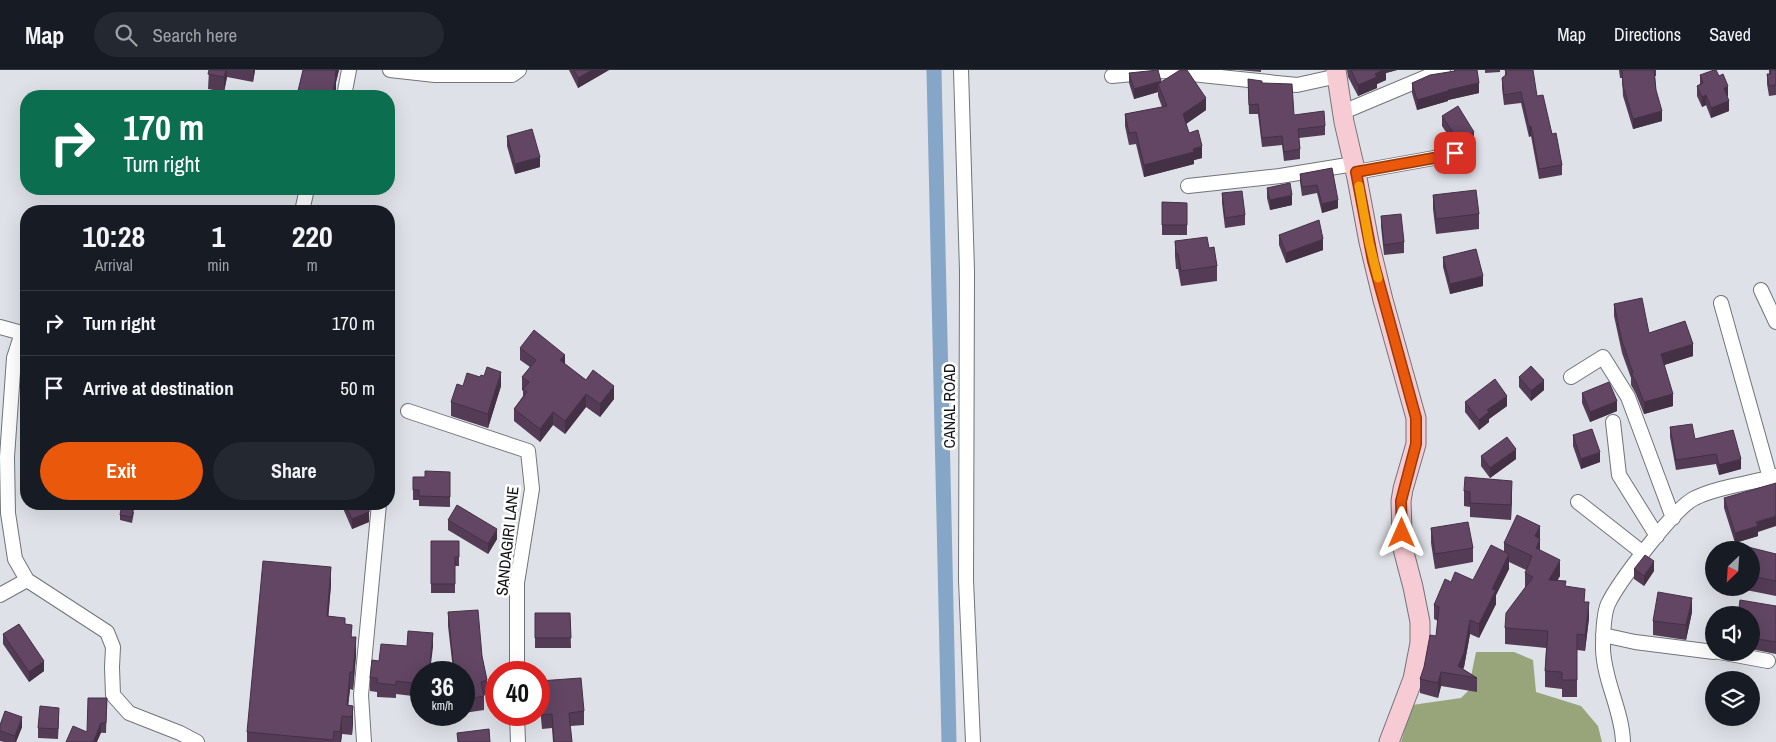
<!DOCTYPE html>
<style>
:root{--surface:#171b24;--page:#242831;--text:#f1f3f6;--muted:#9ea1a6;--line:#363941;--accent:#ea580c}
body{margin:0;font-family:"Archivo Narrow",sans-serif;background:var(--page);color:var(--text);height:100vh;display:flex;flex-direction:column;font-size:19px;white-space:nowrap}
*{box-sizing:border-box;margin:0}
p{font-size:16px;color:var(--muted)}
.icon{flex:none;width:28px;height:28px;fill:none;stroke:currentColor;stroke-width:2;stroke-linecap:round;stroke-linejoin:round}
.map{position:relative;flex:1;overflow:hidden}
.side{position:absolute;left:20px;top:135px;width:375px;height:305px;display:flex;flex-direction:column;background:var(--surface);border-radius:20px;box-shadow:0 5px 20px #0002}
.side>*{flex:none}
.top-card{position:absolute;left:20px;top:20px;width:375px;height:105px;border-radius:20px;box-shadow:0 5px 20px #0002;background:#0b6e4f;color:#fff;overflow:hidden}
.needle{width:32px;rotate:205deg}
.fabs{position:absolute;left:1705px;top:471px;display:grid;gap:10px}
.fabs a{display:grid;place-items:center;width:55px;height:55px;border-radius:50%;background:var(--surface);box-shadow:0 5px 20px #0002;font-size:25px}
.speed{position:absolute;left:410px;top:591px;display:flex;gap:10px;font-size:25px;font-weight:700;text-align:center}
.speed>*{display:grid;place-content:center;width:65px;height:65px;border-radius:50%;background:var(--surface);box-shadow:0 5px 20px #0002;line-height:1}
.speed small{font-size:12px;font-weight:400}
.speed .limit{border:8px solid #d22;background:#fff;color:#111}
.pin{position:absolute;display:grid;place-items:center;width:42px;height:42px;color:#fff;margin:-21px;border-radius:10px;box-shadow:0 2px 8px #0006}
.me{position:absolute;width:55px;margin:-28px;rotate:0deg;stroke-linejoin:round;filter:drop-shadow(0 0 4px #0008)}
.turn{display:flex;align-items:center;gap:18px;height:105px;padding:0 20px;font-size:22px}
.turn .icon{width:65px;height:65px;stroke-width:2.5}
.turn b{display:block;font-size:35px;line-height:42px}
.eta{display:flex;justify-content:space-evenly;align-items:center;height:85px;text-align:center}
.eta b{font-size:30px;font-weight:700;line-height:35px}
.cta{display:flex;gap:10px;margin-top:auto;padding:10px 20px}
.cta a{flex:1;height:58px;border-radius:30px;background:var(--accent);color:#fff;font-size:20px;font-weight:700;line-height:58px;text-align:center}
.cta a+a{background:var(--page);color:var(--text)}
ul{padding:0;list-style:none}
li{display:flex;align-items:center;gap:15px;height:65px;padding:0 20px;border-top:1px solid var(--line)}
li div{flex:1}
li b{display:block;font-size:19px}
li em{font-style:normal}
header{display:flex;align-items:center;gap:30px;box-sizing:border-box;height:70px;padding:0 25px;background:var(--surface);border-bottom:1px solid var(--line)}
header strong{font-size:24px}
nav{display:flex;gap:28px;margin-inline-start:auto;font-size:18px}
.search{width:350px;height:45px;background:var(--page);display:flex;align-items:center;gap:12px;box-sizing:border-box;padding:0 18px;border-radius:28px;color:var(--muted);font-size:19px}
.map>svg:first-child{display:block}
.forest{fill:#98a47a}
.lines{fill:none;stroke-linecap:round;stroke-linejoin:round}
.canal{stroke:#85a6c7;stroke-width:15}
.street-casing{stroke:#717479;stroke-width:16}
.secondary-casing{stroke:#717479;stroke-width:21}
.street{stroke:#fff;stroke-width:14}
.secondary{stroke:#f6cbd3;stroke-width:19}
.wall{fill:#543c56}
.shaded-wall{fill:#453146}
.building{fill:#624664;stroke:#453146}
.route-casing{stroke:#983908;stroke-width:12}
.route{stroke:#ea580c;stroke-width:9}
.slow{stroke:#f59e0b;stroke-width:9}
.labels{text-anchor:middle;stroke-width:5;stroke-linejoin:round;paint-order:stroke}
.street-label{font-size:16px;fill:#141517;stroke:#fff}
</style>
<header>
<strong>Map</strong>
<div class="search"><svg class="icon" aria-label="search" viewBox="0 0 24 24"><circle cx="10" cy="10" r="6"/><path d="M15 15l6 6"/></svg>Search here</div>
<nav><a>Map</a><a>Directions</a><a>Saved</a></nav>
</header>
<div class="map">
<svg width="1776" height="672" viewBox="0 0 1776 672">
<rect width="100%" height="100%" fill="#dee1e7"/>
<path class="forest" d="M1476,582h38l19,8 3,32 45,14 17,20 4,16h-201l11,-37 49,-7 7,-7z"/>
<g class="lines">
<path class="canal" d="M934,0l15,672"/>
<g class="street-casing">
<path id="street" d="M390,0l45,5h77l7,-5
M961,0l6,201 -1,309 7,162
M1112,6l51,-5 134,14 41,-9
M344,26l5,-26
M1343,42l100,-42
M1356,102l78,-14 21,-5
M1188,116l92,-10 74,-12
M302,141l5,-22
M1761,220l15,32
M1721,233l49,175
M0,257l22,6
M1571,307l32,-20 25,40 45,121
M408,341l120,40 4,38 -15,94v89
M1613,352l6,53 38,61
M1578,432l65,51
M27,510l80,52 6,15 -1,20 1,28 16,18 51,20 17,9
M0,525l27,-15 -12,-21 -7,-46 -1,-56 7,-99 8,-25 4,-2
M1603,565l32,7 79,10
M1719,582l49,9
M517,645l1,27
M364,672l-3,-47 18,-191
M1623,672c-1,-32 -19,-61 -20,-93 0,-12 0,-34 5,-45 10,-21 67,-97 87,-106 25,-12 54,-14 81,-22"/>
</g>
<g class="secondary-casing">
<path id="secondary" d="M1336,0l8,52 13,56 12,64 14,58 33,118v26l-13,45 -2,12 1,32v12l11,42 7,35v21l-7,36 -24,63"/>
</g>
<use href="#street" class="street"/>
<use href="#secondary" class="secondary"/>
</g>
<path class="wall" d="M209,0h46l-2,12 -26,-5 -3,15 -16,-3z
M301,0h38l-3,12v7l-1,7h-37v-5l5,-21z
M569,0h40l-31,18z
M1238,0h23v2z
M1347,0h50l-11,3v-1v8l-9,4v4l-19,8 -10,-19z
M1454,0h23l2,23 -31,7v1l-31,9 -5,-17v-10l42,-12z
M1485,0h15v2l-15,1z
M1505,0l32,26 15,38 10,31v10l-23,4 -8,-43 -2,1 -8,-34 -17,2 -2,-17v-10l3,-2z
M1619,0h37v6h-1l1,14 6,31 -29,8 -10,-33 -1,-18h-2z
M1769,0h7v25l-7,1 -2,-12v-10h2z
M1129,3l32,10 45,27 -20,14 3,9 13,25 -8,2v4l-50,13 -8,-33 -7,1 -4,-19v-12l37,-7 -4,-11v-4l-24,7 -5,-16z
M1700,5l28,21h-1l2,15 -18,7 -5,-13 -4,2 -5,-11v-10l3,-2z
M1248,9l14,4 32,32 31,11v9l-26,3 1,11v10l-16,2 -2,-16 -20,2 -4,-33h-9z
M1442,46l32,26 -11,7 -5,-4 -4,-1 -12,-18z
M507,66l33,31 -25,7 -8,-28z
M1332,98l6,40 -16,5 -5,-20 -15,3 -2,-14v-8z
M1267,118l25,17 -22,5 -3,-12z
M1222,123l23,22v10l-20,3 -3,-25z
M1433,125l46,19v15l-43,5 -3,-25z
M1162,132l25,1v32h-25z
M1381,146l23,26v11l-20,2 -3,-29z
M1279,165l44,15 -37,13 -7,-18z
M1175,171l34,7 8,18v15l-36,5 -3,-17h-2l-1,-13z
M1443,187l40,29 -33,8 -7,-27z
M1614,234l35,29 44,23 -29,9 9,41 -29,8 -8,-20 -5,-9v-7l-9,-25 -8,-37z
M520,278l45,16 21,16 28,19 -14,18 -14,-10 -21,27 -12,-9 -13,17 -26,-21v-12l9,-13v-5l-1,-1v-13l8,-10 -10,-7z
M1519,307l25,13 -13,11 -12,-14z
M463,316h38l-13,42 -37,-12v-14z
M1582,323l35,18 -27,11 -8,-19z
M1465,332l42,4 -18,13v3l-10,8 -14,-18z
M1670,357l25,12 46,30 -22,6 -3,-11 -40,6 -6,-33z
M1573,365l27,27 -19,7 -8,-23z
M1481,386l35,3 -26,19 -9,-12z
M450,402v35l-31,-1v-6h-6v-10l12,-13z
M1464,421l48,5 -1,24 -41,-3v-10l-6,-1z
M1724,428l34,34v4l-23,7 -11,-35z
M342,434h26l1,12v6l-17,7 -10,-23z
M134,442l-2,11 -12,-3v-5z
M448,450l49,19 -9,15 -40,-24z
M1540,456v24l20,26 -3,4 9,6 19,16 4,16 -4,33 -8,-1v47h-15v-8l-17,-2v-16l1,-23 -41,-4v-16l20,-40v-15l1,-3 -17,-8v7l-13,26v9l-17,34 -9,-4 -6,33 -1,2 14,9v14l-36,-6 -3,12 -18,-5v-14l16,-43 2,-15 -4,-2v-14l17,-23 22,-2 31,-28v-9z
M1431,458l42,20v14l-38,7 -4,-26z
M431,471h28v25h-4v27h-24z
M1751,480l25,4v42l-40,-8h15z
M1634,499l20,2 -10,15 -10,-7z
M331,515l-3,31 17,8 7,13 4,18 -3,35 -3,-1 -2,16 5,1v17l-1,12 -10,-1 -1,8h-94v-10z
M1776,536v48l-25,-5v-34z
M448,542l34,44 5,24v14l-3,1v15l-20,3v-41l-11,-2 -5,-44z
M1692,542l-6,28 -33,-5v-14z
M535,543h35l1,35h-36z
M3,564l41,37 -15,11 -26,-38z
M407,576l26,1 -12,25v25l-25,-3v4l-19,-1v-5l-7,-1v-13l9,-17z
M539,611l45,30v14l-14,1 2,16h-19l-1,-14 -10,1 -3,-33z
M107,628l-1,35 -19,-1z
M59,648l-1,21 -20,-1v-10z
M0,655l22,2 -6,15h-12l-4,-1z"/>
<path class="shaded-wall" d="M226,0h1v7l-3,15v-15z
M253,0h2l-2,12z
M336,0h3l-3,12v7l-1,7h-3z
M592,0h17l-31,18v-10z
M1383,0h3v10l-9,4v4l-19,8v-11l17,-11z
M1386,0h11l-11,3z
M1161,11v10l-3,-7v8l-24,7v-10z
M1479,13v10l-31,7v1l-31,9v-10l31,-10z
M1728,16v10l-4,2v-10z
M1706,25v10l-4,2v-10z
M1206,28v12l-23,16v-12z
M1729,31v10l-18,7v-10z
M1662,41v10l-29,8v-10z
M1531,56v10l-2,1v-10z
M1474,62v10l-11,7v-10z
M1202,76v12l-8,2v4l-50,13v-12z
M540,87v10l-25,7v-10z
M1292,125v10l-22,5v-10z
M1338,130v8l-16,5v-9z
M1323,169v11l-37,13v-10z
M1483,206v10l-33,8v-10z
M1693,274v12l-32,10v-12z
M565,285v12l-5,-7z
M501,302v14l-13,42v-14z
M1544,310v10l-13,11v-10z
M614,316v13l-14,18v-13z
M586,324v13l-21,27v-13z
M1673,324v12l-29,8v-12z
M1507,326v10l-18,13v3l-10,8v-10l8,-10z
M1617,331v10l-27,11v-10z
M553,342v13l-13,17v-13z
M1516,379v10l-26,19v-10z
M1600,382v10l-19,7v-10z
M1741,389v10l-22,6v-10z
M1512,411v15l-1,24v-15z
M369,435v17l-17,7v-10z
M1776,446v10l-18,6v4l-23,7v-10l21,-11z
M1540,456v29l-4,9 -1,-28z
M497,459v10l-9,15v-10z
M1509,484v15l-13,26v9l-17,34v-14l13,-35z
M1560,490v16l-11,20v-16z
M1654,491v10l-10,15v-10z
M331,497v18l-4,49v-18z
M1692,528v14l-6,28v-15z
M1589,532v16l-4,33v-16z
M1470,550v14l-6,33 -4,8 -2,-9z
M433,563v14l-3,25h-1z
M356,567v18l-3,35v-18z
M44,591v10l-15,11v-10z
M350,602v17l-3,28v-12z
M1441,602v14l-3,12v-15z
M353,636v17l-1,12v-18z
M342,646v18l-1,8h-1z
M22,647v10l-6,15h-1v-6z
M101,653v10l-4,9h-4z"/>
<path class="building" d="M209,0h17l-2,7 -16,-3z
M303,0h33l-1,6h1l-4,20h-9l-25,-5z
M574,0h18l-14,8z
M1158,0l3,11 -27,8 -5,-16z
M1180,0h7l19,28 -23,16 6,19 9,-3 4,16 -9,3 1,3 -50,13 -8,-33 -7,1 -4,-19 42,-8 -9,-22z
M1351,0h32l-8,4 2,3 -19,8z
M1454,0h23l2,13 -31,7v1l-31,9 -5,-17 18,-8 25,-4z
M1505,0h28l4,26 6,-1 9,39 4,-1 6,32 -23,4 -8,-43 -2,1 -8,-35 -17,3 -2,-17 5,-4z
M1622,0h32l2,20 6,21 -29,8 -10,-33z
M1714,0h2l3,6 4,-2 5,12 -4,2 5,13 -18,7 -5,-13 -4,2 -5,-11 6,-3 -3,-8z
M1770,0h6v15l-7,1 -2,-12h4z
M1248,9l14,2v2l30,1 2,31 30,-4 1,15 -27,3 2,20 -16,3 -2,-16 -20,2 -4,-34 -9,1z
M1458,36l16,26 -11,7 -5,-4 -4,-1 -12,-18z
M532,59l8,28 -25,7 -8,-28z
M1332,98l6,32 -16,4 -5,-19 -15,2 -2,-13z
M1290,113l2,12 -22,5 -3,-12z
M1476,120l3,24 -43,5 -3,-24z
M1242,121l3,24 -20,3 -3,-25z
M1162,132l25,1v22h-25z
M1401,144l3,28 -20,3 -3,-29z
M1319,150l4,19 -37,14 -7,-18z
M1207,167l2,11 5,-1 3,19 -36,5 -3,-17h-2l-1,-13z
M1476,179l7,27 -33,8 -7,-27z
M1642,228l7,35 36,-12 8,23 -32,10 12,40 -29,8 -8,-20 -5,-9h2l-11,-32 -8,-37z
M534,260l31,25 -5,5 26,20 7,-10 21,16 -14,18 -14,-10 -21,27 -12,-9 -13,17 -26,-20 13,-17 -4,-3 6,-7 -7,-5 14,-17 -16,-12z
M1531,296l13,14 -13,11 -12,-14z
M487,297l14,5 -13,42 -37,-12 6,-18 6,2 4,-13 13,4 1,-2 3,1z
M1495,309l12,17 -20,14 2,2 -10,8 -14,-18z
M1609,312l8,19 -27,11 -8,-19z
M1692,354l3,15 38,-9 8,29 -22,6 -3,-11 -40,6 -6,-33z
M1592,359l8,23 -19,7 -8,-24z
M1507,367l9,12 -26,19 -9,-12z
M425,401l25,1v25l-31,-1v-6h-6v-13h12z
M1465,407l47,4 -1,24 -41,-2v-11l-6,-1z
M1776,413v33l-20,6 2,4 -23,7 -11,-35z
M122,434l12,2 -2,11 -12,-2z
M345,434h23l1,1v7l-17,7z
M457,435l40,24 -9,15 -40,-24z
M1517,445l23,11 -5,10 5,3 -4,9 24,12 -11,20 17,1 -1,5 20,3 -1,13h5l-4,33 -8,-1v46h-15v-8l-17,-1 3,-40 -43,-3 1,-15 27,-36 -8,-4 7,-17 -28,-13z
M1468,452l5,26 -38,6 -4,-26z
M431,471h28v16h-4v27h-24z
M1732,473l44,11v27l-25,-5v-26h-21z
M1491,475l18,9 -17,35 4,1 -17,34 -9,-4 -6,33 -6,13 19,12 -36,-6 -3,11 -18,-4 4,-12 6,-32 6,1 3,-29 -5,-2 11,-26 6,3 4,-10 18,8z
M1645,485l9,6 -10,15 -10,-7z
M263,491l68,6 -4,49 18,2v6l7,1 -1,12h5l-3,35h-3l-3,33 6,1 -1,11 -10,-1 -2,16 -6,-1 -1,9 -86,-8z
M1658,522l34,6 -6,27 -33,-4z
M1740,530l36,6v36l-25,-4v-23h-13z
M478,540l4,46 5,24 -6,2 3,14 -20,4v-28h-22l12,-2 -6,-58z
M535,543h35l1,25h-36z
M19,554l25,37 -15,11 -26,-38z
M408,561l25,2 -4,39h-8v12l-25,-3v4l-19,-2v-5h-7l2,-18 7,1 2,-17 26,2z
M581,608l3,33 -15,2 3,29h-18l-2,-28 -10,1 -3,-34z
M88,628h19l-1,25h-5l-8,19h-27l7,-16 14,6z
M40,636l19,2 -1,21 -20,-1z
M5,641l17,6 -7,19 -15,-5v-6z
M489,659l1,13h-32l-1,-9z"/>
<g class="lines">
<g class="route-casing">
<path id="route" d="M1402,463l-1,-32 15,-57v-26l-43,-157 -17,-89 78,-14 21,-5"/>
</g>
<use href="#route" class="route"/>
<path class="slow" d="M1359,116l10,56 9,36"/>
</g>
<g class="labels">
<g class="street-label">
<text transform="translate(949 336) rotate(-90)" y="6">CANAL ROAD</text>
<text transform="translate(507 471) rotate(-84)" y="6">SANDAGIRI LANE</text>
</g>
</g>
</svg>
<div class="fabs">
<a><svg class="needle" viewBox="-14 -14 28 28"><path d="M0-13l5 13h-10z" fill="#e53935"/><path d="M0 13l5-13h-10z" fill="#9ea1a6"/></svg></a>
<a><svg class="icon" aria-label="sound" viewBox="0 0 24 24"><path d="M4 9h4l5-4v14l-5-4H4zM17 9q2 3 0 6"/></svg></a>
<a><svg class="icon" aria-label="layers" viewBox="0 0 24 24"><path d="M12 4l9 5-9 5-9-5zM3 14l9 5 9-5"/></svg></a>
</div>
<div class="speed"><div>36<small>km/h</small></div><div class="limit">40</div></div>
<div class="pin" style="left:1455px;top:83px;background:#d93025"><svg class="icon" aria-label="arrive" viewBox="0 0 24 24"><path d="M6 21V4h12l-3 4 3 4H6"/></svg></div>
<svg class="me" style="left:1402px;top:463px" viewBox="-20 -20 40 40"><path d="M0-17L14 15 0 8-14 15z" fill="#ea580c" stroke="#fff" stroke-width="4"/></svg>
<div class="top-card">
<div class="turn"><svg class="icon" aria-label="right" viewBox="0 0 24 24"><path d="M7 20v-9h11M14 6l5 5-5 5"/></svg><div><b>170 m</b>Turn right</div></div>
</div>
<section class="side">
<div class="eta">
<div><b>10:28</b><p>Arrival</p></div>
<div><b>1</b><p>min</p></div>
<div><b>220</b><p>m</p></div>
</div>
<ul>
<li><svg class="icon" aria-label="right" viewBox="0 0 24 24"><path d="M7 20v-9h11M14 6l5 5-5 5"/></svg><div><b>Turn right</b></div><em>170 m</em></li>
<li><svg class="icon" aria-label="arrive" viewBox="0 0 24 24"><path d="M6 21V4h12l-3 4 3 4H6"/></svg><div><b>Arrive at destination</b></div><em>50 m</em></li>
</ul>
<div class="cta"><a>Exit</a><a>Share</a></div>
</section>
</div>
